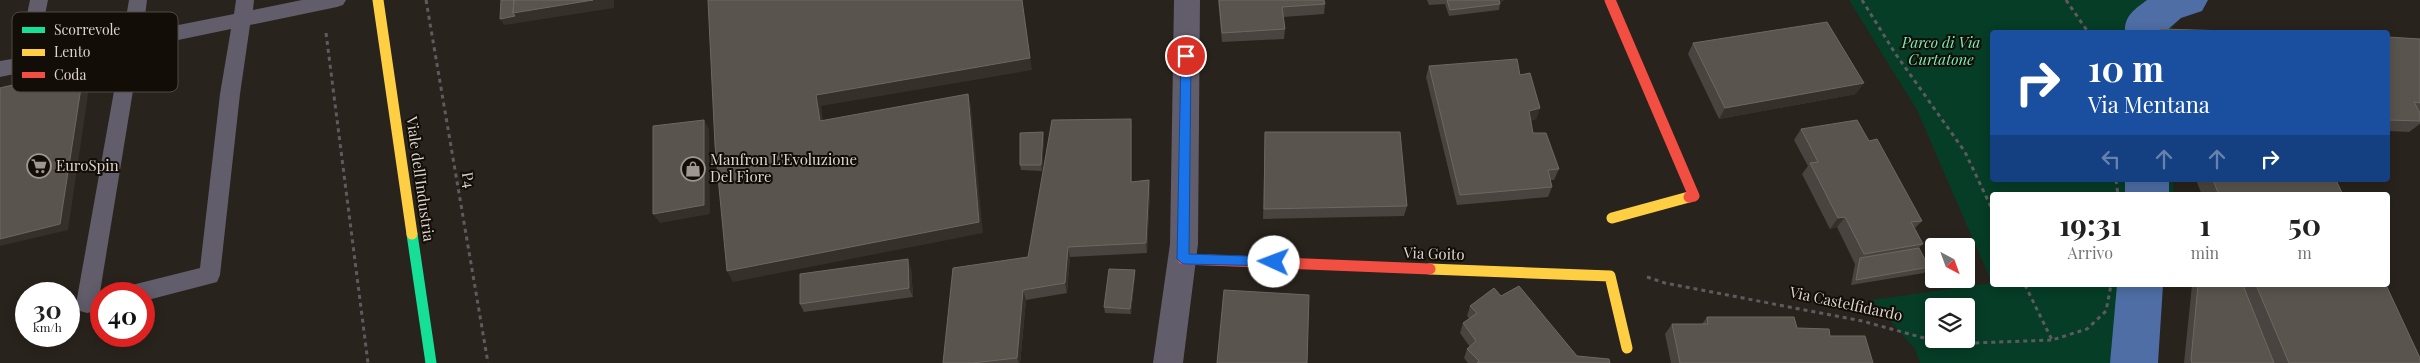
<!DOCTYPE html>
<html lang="it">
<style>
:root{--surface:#fff;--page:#f6f6f6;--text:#222;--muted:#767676}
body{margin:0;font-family:"Playfair Display",serif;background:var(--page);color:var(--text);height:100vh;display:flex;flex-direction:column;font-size:19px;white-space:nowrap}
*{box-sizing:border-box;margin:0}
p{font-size:16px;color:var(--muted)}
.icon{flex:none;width:28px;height:28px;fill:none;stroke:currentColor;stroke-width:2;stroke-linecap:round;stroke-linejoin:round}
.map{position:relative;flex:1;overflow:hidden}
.panel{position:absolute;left:1990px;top:192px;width:400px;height:95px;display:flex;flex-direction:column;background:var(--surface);border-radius:5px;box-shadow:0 2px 12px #0003}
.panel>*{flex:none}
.banner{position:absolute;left:1990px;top:30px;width:400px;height:152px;border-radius:5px;box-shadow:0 2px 12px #0003;background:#1a4fa0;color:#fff;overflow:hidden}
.needle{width:32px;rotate:139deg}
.tools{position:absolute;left:1925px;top:238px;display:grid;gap:10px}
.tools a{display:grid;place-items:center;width:50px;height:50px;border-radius:5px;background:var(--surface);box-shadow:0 2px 12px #0003;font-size:25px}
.speed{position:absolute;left:15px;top:282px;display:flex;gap:10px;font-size:25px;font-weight:700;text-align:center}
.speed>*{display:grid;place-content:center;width:65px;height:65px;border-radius:50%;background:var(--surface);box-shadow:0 2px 12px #0003;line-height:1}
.speed small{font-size:12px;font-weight:400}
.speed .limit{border:8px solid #d22;background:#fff;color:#111}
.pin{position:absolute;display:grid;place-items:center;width:42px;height:42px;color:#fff;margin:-21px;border:2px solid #fff;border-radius:50%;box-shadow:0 1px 5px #0007}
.me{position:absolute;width:55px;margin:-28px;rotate:272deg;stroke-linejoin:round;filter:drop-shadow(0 0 4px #0008)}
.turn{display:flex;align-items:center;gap:18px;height:105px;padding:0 15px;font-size:22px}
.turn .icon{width:65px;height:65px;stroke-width:2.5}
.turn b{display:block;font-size:35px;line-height:42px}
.lanes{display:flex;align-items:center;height:48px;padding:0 15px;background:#0003;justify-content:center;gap:25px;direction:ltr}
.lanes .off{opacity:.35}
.eta{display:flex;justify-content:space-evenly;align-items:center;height:85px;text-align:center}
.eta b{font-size:30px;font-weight:700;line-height:35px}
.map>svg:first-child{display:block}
.green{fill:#063d27;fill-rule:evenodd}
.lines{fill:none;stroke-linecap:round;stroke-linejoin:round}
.canal{fill:#4e6ea5;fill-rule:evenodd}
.path{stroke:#5f5a5e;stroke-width:3;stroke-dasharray:4 4;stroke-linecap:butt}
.lane{fill:#615d6a;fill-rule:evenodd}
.street{fill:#615d6a;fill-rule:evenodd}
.fast{stroke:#16e098;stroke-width:11}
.slow{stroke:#ffcf43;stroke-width:11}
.jam{stroke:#f24e42;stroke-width:11}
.wall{fill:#49443f}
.shaded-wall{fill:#36302b}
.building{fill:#59544e;stroke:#6e6862}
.route{fill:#1a73e8;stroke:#114b97}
.labels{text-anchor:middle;stroke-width:4;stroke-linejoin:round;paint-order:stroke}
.park-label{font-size:15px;font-style:italic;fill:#7aeeb6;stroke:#130d08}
.poi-label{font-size:15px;fill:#ddd5cd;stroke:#130d08;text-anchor:start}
.street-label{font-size:15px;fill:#ddd5cd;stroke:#130d08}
.key{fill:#130d08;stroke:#504943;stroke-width:1}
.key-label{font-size:14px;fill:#ddd5cd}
</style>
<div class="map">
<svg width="2420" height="363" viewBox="0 0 2420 363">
<rect width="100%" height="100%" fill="#29231d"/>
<path class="green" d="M1849,0h299l4,14 20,7v11h-180v148h181l1,15h-182v90h138l-6,78h-204l-5,-14 -43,-49 120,-17 -75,-173zM1934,306h32v33h-32z"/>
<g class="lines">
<path class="canal" d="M2147,0h61l-6,11 -21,7 -16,14h-40c-1,-16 10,-23 22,-32z
M2125,180h44v15h-44z
M2117,285h46l-5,78h-48z"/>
<path class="path" d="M426,0l62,363
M1862,0l33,53 70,99 27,57
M2066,0l22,32
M326,33l42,330
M2116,180l2,15
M1647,277l18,6 197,38 84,23 106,-4
M2025,285l27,55 35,-11 19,-18 5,-26"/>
<path class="lane" d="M30,0h18l-11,54 86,-18 6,-36h18l-4,32 91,-18 2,-14h18l-1,10 49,-10h44l-3,5 -6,2 -87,18 -10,69 -20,181 -3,7 -73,19v-7h-22l3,-7 7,-2 68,-17 20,-174 11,-65 -91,19 -40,244 7,2h-6v16l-14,3 -7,-2 -4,-7 45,-252 -121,25v-16l18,-3z"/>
<path class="street" d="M1174,0h26l-2,244 -15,119h-30l17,-119z"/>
<path class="fast" d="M412,234l19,129"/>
<path class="slow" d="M378,0l34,234
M1612,218l77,-21
M1430,269l180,7 17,72"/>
<path class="jam" d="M1610,0l84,196 -5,1
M1183,259l247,10"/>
</g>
<path class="wall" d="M1218,0h106l1,4 -1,10 -41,3 2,12 -1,10 -62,3z
M1427,0h77l-4,3 -1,7 -50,6 -4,-12 -16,1z
M2161,29l102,3h-106z
M2388,37l32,2v85l-11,8 -21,-1z
M1693,43l163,51 -137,25 -31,-65z
M1429,66l91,9 20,33 -4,11 -6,2 3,12 26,36 -5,11h-4l2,7 -4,10 -91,8 -31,-128z
M1131,119l1,11v52l17,-2 1,11 -3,62 -77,4 -3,36 -41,7 -6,63h-77l85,-106z
M1801,129l68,12 53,80 -7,7 8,16 -4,4 10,19 -5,6 -73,12 4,-21 -18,-37 -7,2 -28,-55 6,-8 -14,-26z
M1043,132l1,5 -2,34 -21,-1 -1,-5z
M1265,132l142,74 -3,10 -141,3z
M2196,180h140l7,15h-141z
M911,268l2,29 -109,15 -4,-8z
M1135,275l-4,39 -26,-1 -1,-6z
M2192,285h194l34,78h-236z
M1501,296l76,60 33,7h-142l-4,-5 3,-9 3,-2 -10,-14 3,-10 7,-4 -3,-3 3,-10z
M1707,317l90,11 33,8 43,27h-202l-6,-29 7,-10h30z"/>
<path class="shaded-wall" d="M593,0h21v8l-110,17 -4,-6 13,-6z
M1022,0l10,70 -211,36 4,27 -5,-12 -4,-26z
M1498,0h6l-5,4z
M84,68l7,6 -23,156 -68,16v-7z
M1864,83l-8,11 -137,25 6,-11z
M968,94l3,12 12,127 -250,49 -6,-11z
M1540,108l-4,11 -11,3 4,-11z
M1131,119l1,11v62l-1,-10z
M704,120l5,9 1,85 -50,9 -7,-9z
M1043,132l1,5 -2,34 -1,-6z
M1149,180l1,11 -3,62 -1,-10z
M1845,217l-8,10 -7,2 8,-11z
M1068,247l2,10 -3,36 -2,-10z
M908,259l3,9 2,29 -4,-9z
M1135,270v5l-4,39 -1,-5z
M1023,290l3,10 -6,63h-1l-2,-5z"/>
<path class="building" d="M501,0h13l-1,13 2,3 -15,3z
M514,0h79l-80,13z
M708,0h314l8,58 -214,37 4,26 148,-27 11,128 -252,49 -12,-126z
M1219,0h105l1,4 -43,3 3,22 -63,4z
M1447,0h52l1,4 -50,6z
M1827,22l37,61 -139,25 -32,-65z
M2161,29l102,3h-100z
M2388,37l32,2v64l-6,-1 6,11v8l-32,-1z
M1517,59l3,16 10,-2 10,35 -11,3 4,22h13l13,36 -11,1 4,17 -92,8 -31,-129z
M84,68l-24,156 -60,15v-151z
M1131,119v63l18,-2 -3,63 -78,4 -3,36 -42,7 -6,68 -45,5h-29l10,-95 75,-11 24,-137z
M704,120v85l-51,9v-88z
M1857,120l12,21 8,-2 45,82 -11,1 12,22 -59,10 -19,-37 -7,1 -28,-55 8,-1 -17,-33z
M1043,132l-2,33h-21v-32z
M1265,132h135l7,74 -143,3z
M2213,180h123l7,15h-124z
M1919,248l10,19 -73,13 4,-22z
M908,259l1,29 -109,16v-30z
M1109,269l26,1 -5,39 -26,-2z
M2198,285h45l31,78h-82l-1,-3z
M2256,285h130l34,73v5h-131z
M1519,286l58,70 32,3 1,4h-133l2,-2 -12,-12 9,-8 -13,-18 14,-10 -7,-7 24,-18 7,8z
M1224,290l85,5 -2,68h-90z
M1707,317h87l3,11 32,1 1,7h35l8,27h-193l-8,-39h36z"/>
<path class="route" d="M1186,52l5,4 -2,198 85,3 6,5 -2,4 -95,-2 -6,-5 4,-203z"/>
<defs>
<g id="supermarket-ring" transform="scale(1.25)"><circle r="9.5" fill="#130d08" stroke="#9e978f" stroke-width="1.5"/><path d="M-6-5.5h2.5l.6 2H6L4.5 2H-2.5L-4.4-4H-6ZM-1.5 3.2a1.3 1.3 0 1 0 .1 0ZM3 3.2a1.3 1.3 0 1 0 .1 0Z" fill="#9e978f"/></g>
<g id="shop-ring" transform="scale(1.25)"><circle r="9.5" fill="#130d08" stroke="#9e978f" stroke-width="1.5"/><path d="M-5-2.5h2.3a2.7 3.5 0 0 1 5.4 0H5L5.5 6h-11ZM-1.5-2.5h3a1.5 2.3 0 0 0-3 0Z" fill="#9e978f"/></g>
</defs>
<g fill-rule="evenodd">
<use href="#supermarket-ring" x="39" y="166"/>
<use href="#shop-ring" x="693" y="169"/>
</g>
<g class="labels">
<g class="park-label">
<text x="1941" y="48">Parco di Via<tspan x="1941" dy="17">Curtatone</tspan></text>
</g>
<g class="poi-label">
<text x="710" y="165">Manfron L'Evoluzione<tspan x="710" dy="17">Del Fiore</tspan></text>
<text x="56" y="171">EuroSpin</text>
</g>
<g class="street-label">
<text transform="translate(420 179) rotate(82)" y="5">Viale dell'Industria</text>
<text transform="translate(468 180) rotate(80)" y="5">P4</text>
<text transform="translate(1434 254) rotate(2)" y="5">Via Goito</text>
<text transform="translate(1846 304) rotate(12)" y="5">Via Castelfidardo</text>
</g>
</g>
<rect x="12" y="12" width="166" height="80" rx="8" class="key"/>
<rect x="22" y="27" width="23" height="6" fill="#16e098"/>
<rect x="22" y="49" width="23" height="7" fill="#ffcf43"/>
<rect x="22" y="72" width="23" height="6" fill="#f24e42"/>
<g class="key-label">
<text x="54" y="35">Scorrevole</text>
<text x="54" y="57">Lento</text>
<text x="54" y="80">Coda</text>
</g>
</svg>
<div class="tools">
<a><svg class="needle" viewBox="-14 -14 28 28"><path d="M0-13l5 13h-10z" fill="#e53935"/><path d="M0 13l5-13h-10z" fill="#767676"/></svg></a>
<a><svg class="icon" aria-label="layers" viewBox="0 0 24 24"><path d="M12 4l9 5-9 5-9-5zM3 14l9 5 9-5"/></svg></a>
</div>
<div class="speed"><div>30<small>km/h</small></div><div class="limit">40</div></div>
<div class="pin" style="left:1186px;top:56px;background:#d93025"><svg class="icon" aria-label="arrive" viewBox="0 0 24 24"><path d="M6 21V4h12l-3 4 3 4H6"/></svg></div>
<svg class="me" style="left:1274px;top:262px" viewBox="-20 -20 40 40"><circle r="19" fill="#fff"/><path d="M0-13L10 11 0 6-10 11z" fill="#1a73e8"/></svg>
<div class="banner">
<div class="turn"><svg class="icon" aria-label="right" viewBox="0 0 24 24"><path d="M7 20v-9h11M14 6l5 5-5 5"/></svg><div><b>10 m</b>Via Mentana</div></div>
<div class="lanes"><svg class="icon off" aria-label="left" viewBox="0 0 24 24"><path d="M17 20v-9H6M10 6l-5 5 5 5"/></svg><svg class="icon off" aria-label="ahead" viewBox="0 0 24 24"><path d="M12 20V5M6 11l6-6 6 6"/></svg><svg class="icon off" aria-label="ahead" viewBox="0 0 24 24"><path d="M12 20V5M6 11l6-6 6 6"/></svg><svg class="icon" aria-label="right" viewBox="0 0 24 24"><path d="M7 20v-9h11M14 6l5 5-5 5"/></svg></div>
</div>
<section class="panel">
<div class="eta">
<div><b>19:31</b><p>Arrivo</p></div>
<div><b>1</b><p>min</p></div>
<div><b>50</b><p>m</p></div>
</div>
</section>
</div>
